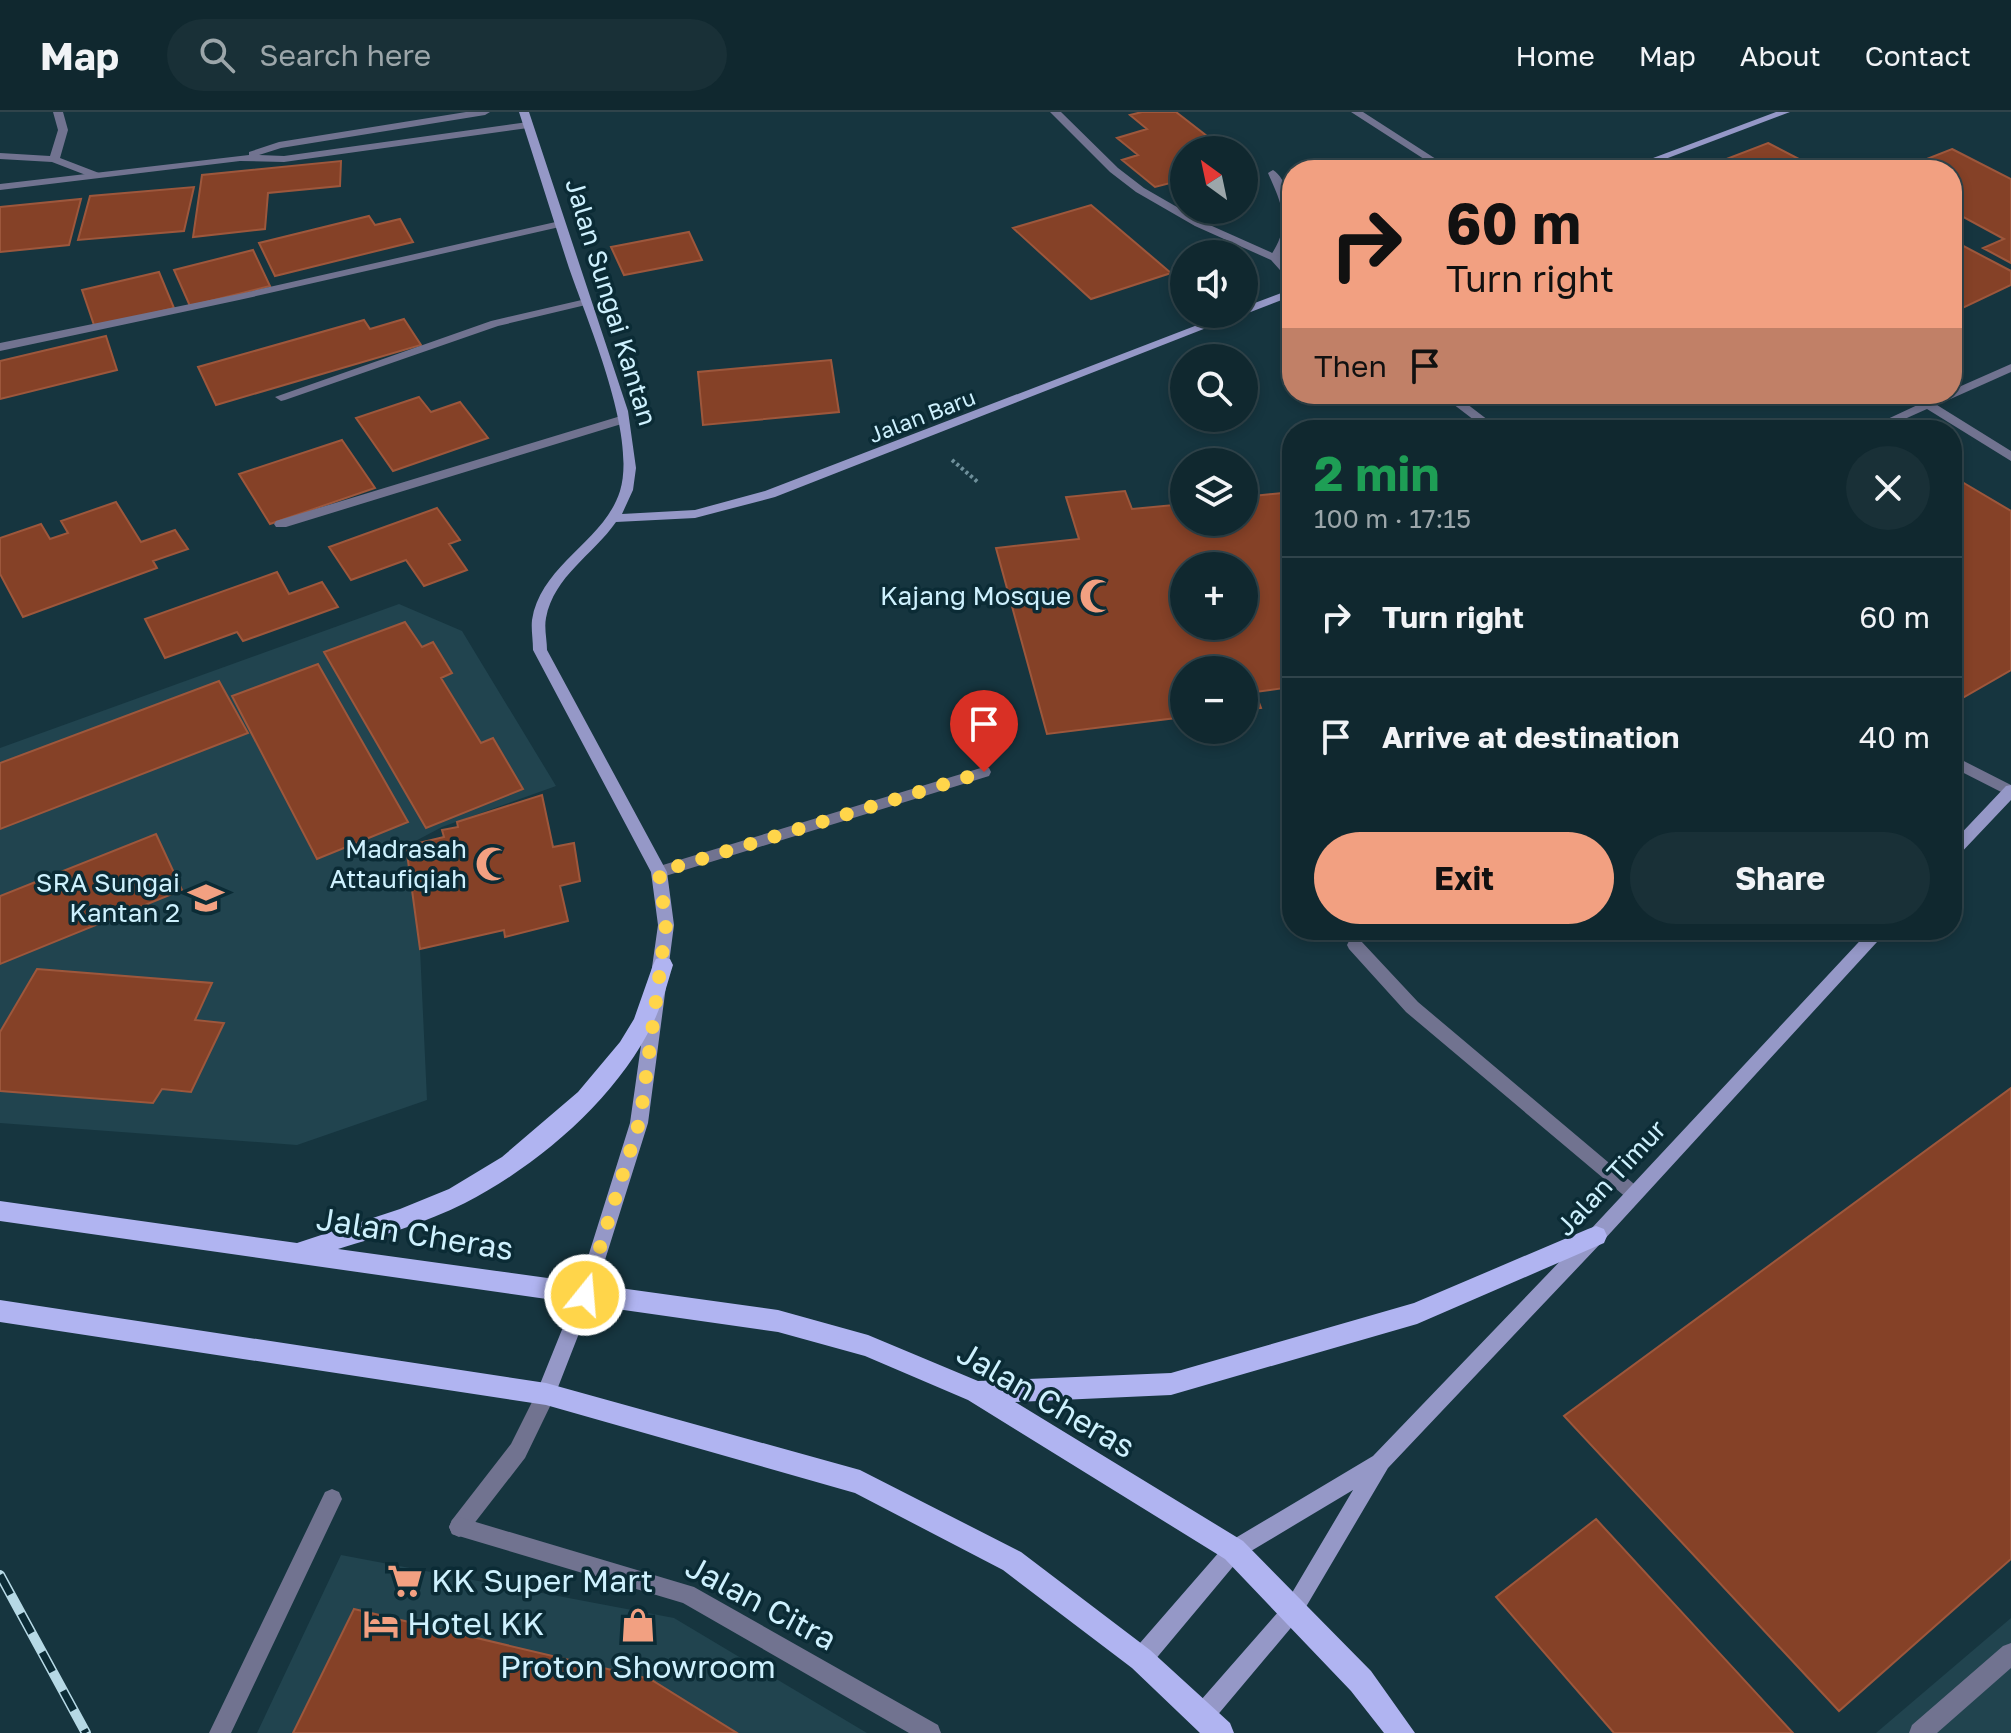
<!DOCTYPE html>
<meta charset="utf-8">
<style>
:root{--surface:#10282f;--page:#193037;--text:#f1f3f6;--muted:#9ca6aa;--line:#30444b;--accent:#f2a081}
body{margin:0;font-family:"Golos Text",sans-serif;background:var(--page);color:var(--text);height:100vh;display:flex;flex-direction:column;font-size:30px;white-space:nowrap}
*{box-sizing:border-box;margin:0}
p{font-size:26px;color:var(--muted)}
.icon{flex:none;width:44px;height:44px;fill:none;stroke:currentColor;stroke-width:2;stroke-linecap:round;stroke-linejoin:round}
.map{position:relative;flex:1;overflow:hidden}
.side{position:absolute;left:1282px;top:308px;width:680px;height:520px;display:flex;flex-direction:column;background:var(--surface);border-radius:32px;box-shadow:0 4px 12px #0003,0 0 0 2px var(--line)}
.side>*{flex:none}
.guide{position:absolute;left:1282px;top:48px;width:680px;height:244px;border-radius:32px;box-shadow:0 4px 12px #0003,0 0 0 2px var(--line);background:#f2a081;color:#111;overflow:hidden}
.needle{width:52px;rotate:327deg}
.buttons{position:absolute;left:1170px;top:24px;display:grid;gap:16px}
.buttons a{display:grid;place-items:center;width:88px;height:88px;border-radius:50%;background:var(--surface);box-shadow:0 4px 12px #0003,0 0 0 2px var(--line);font-size:40px}
.pin{position:absolute;display:grid;place-items:center;width:68px;height:68px;color:#fff;margin:-82px -34px;border-radius:50% 50% 50% 0;rotate:-45deg;box-shadow:0 0 8px #0007}
.pin .icon{rotate:45deg}
.me{position:absolute;width:88px;margin:-44px;rotate:17deg;stroke-linejoin:round;filter:drop-shadow(0 0 6px #0008)}
.turn{display:flex;align-items:center;gap:28px;height:168px;padding:0 32px;font-size:36px}
.turn .icon{width:104px;height:104px;stroke-width:2.5}
.turn b{display:block;font-size:56px;line-height:68px}
.then{display:flex;align-items:center;height:76px;padding:0 32px;background:#0003;gap:16px;font-size:30px}
.round{display:grid;place-items:center;flex:none;width:84px;height:84px;border-radius:42px;background:var(--page)}
.overview{display:flex;align-items:center;justify-content:space-between;height:136px;padding:0 32px}
h1{font-size:48px;font-weight:700;line-height:60px;color:#1e9e55}
.action{display:flex;gap:16px;margin-top:auto;padding:16px 32px}
.action a{flex:1;height:92px;border-radius:48px;background:var(--accent);color:#111;font-size:32px;font-weight:700;line-height:92px;text-align:center}
.action a+a{background:var(--page);color:var(--text)}
ul{padding:0;list-style:none}
li{display:flex;align-items:center;gap:24px;height:120px;padding:0 32px;border-top:2px solid var(--line)}
li div{flex:1}
li b{display:block;font-size:30px}
li em{font-style:normal}
header{display:flex;align-items:center;gap:48px;box-sizing:border-box;height:112px;padding:0 40px;background:var(--surface);border-bottom:2px solid var(--line)}
header strong{font-size:38px}
nav{display:flex;gap:44px;margin-inline-start:auto;font-size:28px}
.search{width:560px;height:72px;background:var(--page);display:flex;align-items:center;gap:20px;box-sizing:border-box;padding:0 28px;border-radius:44px;color:var(--muted);font-size:30px}
.map>svg:first-child{display:block}
.built{fill:#21444f}
.building{fill:#854127;stroke:#9d573c;stroke-width:2;fill-rule:evenodd}
.lines{fill:none;stroke-linecap:round;stroke-linejoin:round}
.path{stroke:#6f909b;stroke-width:4;stroke-dasharray:3 3;stroke-linecap:butt}
.lane{fill:#717390;fill-rule:evenodd}
.street{fill:#717390;fill-rule:evenodd}
.secondary{fill:#9598c7;fill-rule:evenodd}
.primary{fill:#b0b4f1;fill-rule:evenodd}
.rail-casing{stroke:#b6d9e5;stroke-width:10}
.rail{stroke:#0b2b35;stroke-width:7;stroke-dasharray:22;stroke-linecap:butt}
.route{stroke:#ffd54a;stroke-width:14;stroke-dasharray:0 25.2}
.labels{text-anchor:middle;stroke-width:7;stroke-linejoin:round;paint-order:stroke}
.far-street-label{font-size:22px;fill:#cef1fe;stroke:#0b2b35}
.street-label{font-size:26px;fill:#cef1fe;stroke:#0b2b35}
.poi-label{font-size:26px;fill:#cef1fe;stroke:#0b2b35;text-anchor:end}
.near-street-label{font-size:32px;fill:#cef1fe;stroke:#0b2b35}
.near-poi-label{font-size:32px;fill:#cef1fe;stroke:#0b2b35;text-anchor:start}
</style>
<header>
<strong>Map</strong>
<div class="search"><svg class="icon" aria-label="search" viewBox="0 0 24 24"><circle cx="10" cy="10" r="6"/><path d="M15 15l6 6"/></svg>Search here</div>
<nav><a>Home</a><a>Map</a><a>About</a><a>Contact</a></nav>
</header>
<div class="map">
<svg width="2011" height="1621" viewBox="0 0 2011 1621">
<rect width="100%" height="100%" fill="#16353f"/>
<path class="built" d="M399,492l63,27 94,155 -114,41 -36,19 14,103 7,151 -130,45 -297,-22v-375z
M341,1443l333,63 193,115h-610z
M2011,1506v115h-135z"/>
<path class="building" d="M1142,0h34l49,38h-41v41l-10,-9 -19,5 -33,-27 16,-5 -21,-17 30,-9 -17,-14z
M1768,31l52,27h-122z
M1952,37l59,30v84l-28,-15 21,-9 -52,-28v-41h-53z
M341,49l-1,25 -72,7 -3,36 -72,8 9,-62z
M194,75l-10,44 -106,9 12,-44z
M81,87l-12,46 -69,7v-45z
M1091,93l80,68 -80,26 -78,-71z
M369,104l6,9 25,-6 13,23 -138,34 -16,-33z
M689,120l13,28 -78,15 -13,-28z
M1952,128l59,31v14l-59,28z
M253,138l17,36 -80,20 -16,-36z
M159,160l15,36 -79,20 -13,-38z
M404,207l17,26 -205,60 -18,-38 166,-47 6,9z
M106,224l11,34 -117,29v-38z
M831,248l8,52 -136,13 -5,-53z
M419,285l12,15 29,-10 28,36 -95,33 -37,-53z
M342,328l33,48 -105,36 -31,-50z
M1952,364l59,35v159l-59,34z
M1125,379l7,18 52,-5v18h60v-25l48,-5v195l-37,5 6,16 -17,2v-40h-60v47l-137,17 -51,-186 83,-9 -13,-42zM1184,454h60v60h-60z
M116,390l25,40 34,-12 13,19 -35,12 4,7 -134,49 -23,-43v-36l41,-14 9,15 18,-6 -7,-12z
M437,396l23,32 -11,4 18,26 -43,16 -18,-26 -55,20 -22,-33z
M277,460l12,22 33,-12 16,25 -95,34 -6,-9 -72,26 -20,-39z
M405,510l17,25 11,-5 19,31 -11,5 40,65 12,-5 30,51 -97,39 -102,-176z
M318,552l90,158 -91,37 -85,-163z
M219,569l29,52 -248,96v-66z
M542,683l11,52 21,-4 6,38 -20,5 8,35 -63,16 -1,-7 -84,19 -14,-103 38,-9 -2,-7 16,-3 -1,-5z
M156,722l26,56 -182,74v-68z
M37,857l175,14 -17,37 29,3 -33,69 -29,-3 -9,14 -153,-12v-59z
M2011,976v471l-172,152 -275,-295z
M1596,1407l197,214h-179l-118,-136z
M354,1497l296,70 87,54h-444z"/>
<g class="lines">
<path class="path" d="M952,348l27,23"/>
<path class="lane" d="M53,0h10l5,18 -8,28 39,15v4h-8l-39,-15 -52,-3v-6l50,3 8,-26z
M1273,58c17,11 23,48 19,67 -2,8 -8,16 -13,23l-4,1 -6,-3c23,-33 14,-51 -1,-85z
M586,187l4,1v4l-92,22 -213,74 -4,1 -6,-4 216,-76z
M2011,252v8l-74,33 74,46v10l-84,-52 -47,21h-16l77,-36h11v-4z
M984,655l5,1 2,4 -2,4 -330,102 -8,-6 2,-4z
M1355,827l6,2 57,61 222,187 3,5 -3,5 -6,3 -6,-3 -222,-187 -57,-63 -2,-4 2,-4z
M546,1273l7,3 3,6 -31,64 -59,76 -7,3 -7,-3 -3,-7 3,-7 59,-76 28,-56z
M332,1377l7,3 3,7 -111,234h-22l116,-241z
M2011,1531v25l-74,65h-28l3,-8 91,-79z"/>
<path class="street" d="M466,0h24l-5,3 -204,33 -22,7 25,1 244,-34 5,3 -5,3 -244,34 -44,-1 -240,29v-6l249,-29v-3l30,-10z
M1050,0h11l57,56 26,20 59,34 76,34 13,14v10l-4,-1 -17,-19 -76,-34 -59,-34 -26,-20z
M1351,0h12l90,58h-12z
M560,109l5,3 -1,2 -325,74 -239,51v-8l239,-49z
M1440,282h14l47,36h-14z
M624,303l4,1v6l-342,105h-10l-2,-3 2,-3z
M1952,643l59,30v12l-59,-30z
M459,1405l235,70 244,138 3,8h-32l-226,-130 -231,-69 -3,-7 3,-7z"/>
<path class="secondary" d="M519,0h10l99,299 8,57 -3,22 -11,24 73,-4 70,-19 461,-177h16l-467,183 -80,21 -79,4c-23,33 -62,54 -70,96 -2,10 1,22 1,32l120,222 7,53 -26,198 -54,172 -41,105 -7,3 -7,-3 -3,-6 40,-99 54,-172 28,-198 -7,-53 -118,-222c0,-10 -2,-21 -1,-30 9,-56 72,-78 88,-129 17,-56 -32,-168 -51,-223 -17,-52 -33,-104 -50,-156z
M1776,0h14l-154,58h-15z
M1292,177v7l-44,17 -6,1 2,-7z
M2011,673v15l-54,57 -5,2v-16l54,-57z
M1870,818h18l-286,312 -214,226 -88,149 -90,107 -8,3 -8,-3 -3,-8 3,-8 92,-105 67,-113 -112,67 -92,110 -8,3 -8,-3 -3,-8 3,-8 94,-108 146,-87 217,-226z"/>
<path class="primary" d="M663,845l7,2 3,6c-6,19 -11,40 -20,58 -36,75 -114,142 -188,180 -40,20 -84,33 -127,46l440,61 90,25 110,46 193,-8 243,-70 174,-74 8,-3 8,3 3,7 -3,7 -187,81 -246,71 -156,7 228,139 128,130 44,62h-31l-33,-42 -126,-132 -257,-159 -103,-44 -87,-24 -778,-111v-20l297,42 103,-34 49,-20 53,-32 76,-65 42,-50 14,-23 19,-54 3,-6z
M0,1188l546,83 314,87 161,82 129,98 80,73 4,10h-34l-68,-65 -129,-98 -148,-77 -309,-88 -546,-83z"/>
<g class="rail-casing">
<path id="rail" d="M0,1463l86,158"/>
</g>
<use href="#rail" class="rail"/>
</g>
<g class="lines">
<path class="route" d="M585,1183l54,-172 4,-24 23,-174 -7,-53 325,-100"/>
</g>
<defs>
<g id="mosque-bare" transform="scale(2.76)"><path d="M3.5-4.9A6 6 0 1 0 3.5 4.9A5 5 0 1 1 3.5-4.9Z" fill="#f2a081" stroke="#0b2b35" stroke-width="2.5" paint-order="stroke"/></g>
<g id="school-bare" transform="scale(2.76)"><path d="M0-5L7-2L0 1L-7-2ZM-4 1L0 2.5L4 1V4Q0 6-4 4Z" fill="#f2a081" stroke="#0b2b35" stroke-width="2.5" paint-order="stroke"/></g>
<g id="supermarket-bare" transform="scale(2.76)"><path d="M-6-5.5h2.5l.6 2H6L4.5 2H-2.5L-4.4-4H-6ZM-1.5 3.2a1.3 1.3 0 1 0 .1 0ZM3 3.2a1.3 1.3 0 1 0 .1 0Z" fill="#f2a081" stroke="#0b2b35" stroke-width="2.5" paint-order="stroke"/></g>
<g id="hotel-bare" transform="scale(2.76)"><path d="M-6-4.5h1.5V1H6V5H4.5V3h-9V5H-6ZM-4 0a1.8 1.8 0 1 1 3.6 0ZM.5 0V-2.5h3Q6-2.5 6 0Z" fill="#f2a081" stroke="#0b2b35" stroke-width="2.5" paint-order="stroke"/></g>
<g id="shop-bare" transform="scale(2.76)"><path d="M-5-2.5h2.3a2.7 3.5 0 0 1 5.4 0H5L5.5 6h-11ZM-1.5-2.5h3a1.5 2.3 0 0 0-3 0Z" fill="#f2a081" stroke="#0b2b35" stroke-width="2.5" paint-order="stroke"/></g>
</defs>
<g fill-rule="evenodd">
<use href="#mosque-bare" x="1097" y="484"/>
<use href="#mosque-bare" x="493" y="752"/>
<use href="#school-bare" x="206" y="786"/>
<use href="#supermarket-bare" x="405" y="1469"/>
<use href="#hotel-bare" x="381" y="1512"/>
<use href="#shop-bare" x="638" y="1513"/>
</g>
<g class="labels">
<g class="far-street-label">
<text transform="translate(922 304) rotate(-21)" y="8">Jalan Baru</text>
</g>
<g class="street-label">
<text transform="translate(611 190) rotate(73)" y="9">Jalan Sungai Kantan</text>
<text transform="translate(1611 1066) rotate(-47)" y="9">Jalan Timur</text>
</g>
<g class="poi-label">
<text x="1071" y="493">Kajang Mosque</text>
<text x="467" y="746">Madrasah<tspan x="467" dy="30">Attaufiqiah</tspan></text>
<text x="180" y="780">SRA Sungai<tspan x="180" dy="30">Kantan 2</tspan></text>
</g>
<g class="near-street-label">
<text transform="translate(415 1122) rotate(9)" y="11">Jalan Cheras</text>
<text transform="translate(1046 1288) rotate(30)" y="11">Jalan Cheras</text>
<text transform="translate(761 1491) rotate(28)" y="11">Jalan Citra</text>
</g>
<g class="near-poi-label">
<text x="431" y="1480">KK Super Mart</text>
<text x="407" y="1523">Hotel KK</text>
<text x="638" y="1566" text-anchor="middle">Proton Showroom</text>
</g>
</g>
</svg>
<div class="buttons">
<a><svg class="needle" viewBox="-14 -14 28 28"><path d="M0-13l5 13h-10z" fill="#e53935"/><path d="M0 13l5-13h-10z" fill="#9ca6aa"/></svg></a>
<a><svg class="icon" aria-label="sound" viewBox="0 0 24 24"><path d="M4 9h4l5-4v14l-5-4H4zM17 9q2 3 0 6"/></svg></a>
<a><svg class="icon" aria-label="search" viewBox="0 0 24 24"><circle cx="10" cy="10" r="6"/><path d="M15 15l6 6"/></svg></a>
<a><svg class="icon" aria-label="layers" viewBox="0 0 24 24"><path d="M12 4l9 5-9 5-9-5zM3 14l9 5 9-5"/></svg></a>
<a>+</a>
<a>−</a>
</div>
<div class="pin" style="left:984px;top:660px;background:#d93025"><svg class="icon" aria-label="arrive" viewBox="0 0 24 24"><path d="M6 21V4h12l-3 4 3 4H6"/></svg></div>
<svg class="me" style="left:585px;top:1183px" viewBox="-20 -20 40 40"><circle r="17" fill="#ffd54a" stroke="#fff" stroke-width="3"/><path d="M0-11L8 9 0 5-8 9z" fill="#fff"/></svg>
<div class="guide">
<div class="turn"><svg class="icon" aria-label="right" viewBox="0 0 24 24"><path d="M7 20v-9h11M14 6l5 5-5 5"/></svg><div><b>60 m</b>Turn right</div></div>
<div class="then">Then<svg class="icon" aria-label="arrive" viewBox="0 0 24 24"><path d="M6 21V4h12l-3 4 3 4H6"/></svg></div>
</div>
<section class="side">
<div class="overview"><div><h1>2 min</h1><p>100 m · 17:15</p></div><a class="round"><svg class="icon" aria-label="close" viewBox="0 0 24 24"><path d="M6 6l12 12M18 6L6 18"/></svg></a></div>
<ul>
<li><svg class="icon" aria-label="right" viewBox="0 0 24 24"><path d="M7 20v-9h11M14 6l5 5-5 5"/></svg><div><b>Turn right</b></div><em>60 m</em></li>
<li><svg class="icon" aria-label="arrive" viewBox="0 0 24 24"><path d="M6 21V4h12l-3 4 3 4H6"/></svg><div><b>Arrive at destination</b></div><em>40 m</em></li>
</ul>
<div class="action"><a>Exit</a><a>Share</a></div>
</section>
</div>
